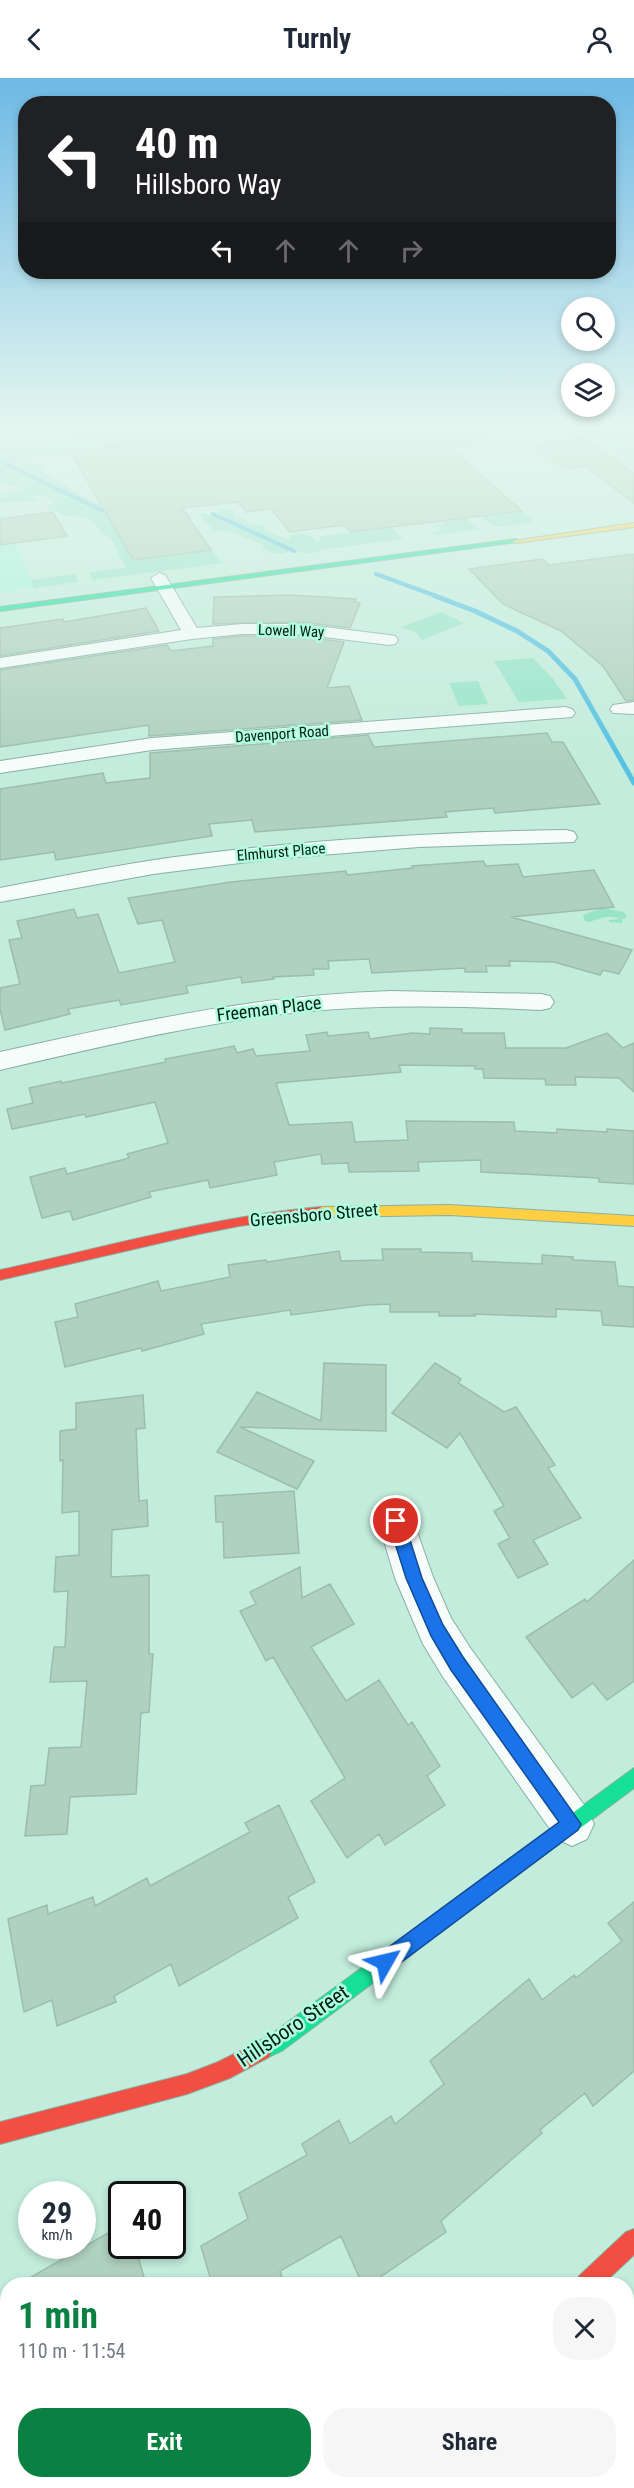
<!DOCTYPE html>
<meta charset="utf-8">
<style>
:root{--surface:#fff;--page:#f6f6f7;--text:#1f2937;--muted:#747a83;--accent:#0b8043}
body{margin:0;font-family:"Roboto Condensed",sans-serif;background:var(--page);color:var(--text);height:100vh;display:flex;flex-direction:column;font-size:22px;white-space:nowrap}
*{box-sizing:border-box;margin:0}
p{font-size:20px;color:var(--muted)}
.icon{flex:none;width:33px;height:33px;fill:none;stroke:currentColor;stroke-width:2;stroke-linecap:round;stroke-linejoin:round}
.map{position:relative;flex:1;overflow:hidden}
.side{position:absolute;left:0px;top:2199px;width:634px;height:212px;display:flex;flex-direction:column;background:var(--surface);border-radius:24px 24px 0 0;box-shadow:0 3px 9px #0003}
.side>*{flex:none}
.top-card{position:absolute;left:18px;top:18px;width:598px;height:183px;border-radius:24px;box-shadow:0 3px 9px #0003;background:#202124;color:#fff;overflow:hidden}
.fabs{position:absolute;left:561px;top:219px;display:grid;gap:12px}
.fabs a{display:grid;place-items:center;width:54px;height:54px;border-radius:50%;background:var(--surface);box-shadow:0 3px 9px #0003;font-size:30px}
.speed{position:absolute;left:18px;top:2103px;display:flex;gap:12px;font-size:30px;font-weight:700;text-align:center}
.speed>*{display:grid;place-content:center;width:78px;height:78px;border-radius:50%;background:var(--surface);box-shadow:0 3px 9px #0003;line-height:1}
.speed small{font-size:15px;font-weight:400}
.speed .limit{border:3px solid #111;border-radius:9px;background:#fff;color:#111}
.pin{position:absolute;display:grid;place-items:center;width:51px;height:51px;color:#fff;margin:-26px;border:3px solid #fff;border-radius:50%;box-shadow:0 2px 6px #0007}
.me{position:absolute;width:66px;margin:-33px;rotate:53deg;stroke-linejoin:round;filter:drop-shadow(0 0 4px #0008)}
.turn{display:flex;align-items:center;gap:21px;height:126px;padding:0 18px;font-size:27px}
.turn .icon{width:78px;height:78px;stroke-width:2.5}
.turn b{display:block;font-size:42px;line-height:51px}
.lanes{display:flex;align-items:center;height:57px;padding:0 18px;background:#0003;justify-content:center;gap:30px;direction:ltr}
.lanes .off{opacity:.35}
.round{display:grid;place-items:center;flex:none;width:63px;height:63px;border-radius:24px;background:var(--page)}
.overview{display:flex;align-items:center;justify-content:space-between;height:102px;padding:0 18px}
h1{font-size:36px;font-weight:700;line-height:45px;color:var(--accent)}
.primary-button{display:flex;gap:12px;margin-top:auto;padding:12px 18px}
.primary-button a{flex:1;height:69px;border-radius:24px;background:var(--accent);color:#fff;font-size:24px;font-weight:700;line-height:69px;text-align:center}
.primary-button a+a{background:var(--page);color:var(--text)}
header{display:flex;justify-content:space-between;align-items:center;height:78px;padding:0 18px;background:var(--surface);font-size:27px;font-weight:700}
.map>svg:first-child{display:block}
.built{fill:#a5f4d8}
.green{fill:#98e4c9}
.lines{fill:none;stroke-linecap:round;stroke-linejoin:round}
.stream-far1{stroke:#56c1e0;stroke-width:4}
.stream{stroke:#56c1e0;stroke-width:5}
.building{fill:#b0d1bf;stroke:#9dbdac;stroke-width:1.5}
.street-casing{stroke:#89b0a2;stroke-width:2}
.fast-casing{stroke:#89b0a2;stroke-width:2}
.slow-casing{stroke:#89b0a2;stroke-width:2}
.jam-casing{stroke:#89b0a2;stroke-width:2}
.street{fill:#f6fcfa;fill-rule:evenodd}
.fast{fill:#16e098;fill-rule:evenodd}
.slow{fill:#ffcf43;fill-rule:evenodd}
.jam{fill:#f24e42;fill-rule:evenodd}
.rail{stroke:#bbc7c2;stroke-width:2;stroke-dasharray:1.5 3;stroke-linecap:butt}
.route{fill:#1a73e8;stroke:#114b97;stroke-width:1.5}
.labels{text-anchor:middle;stroke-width:5;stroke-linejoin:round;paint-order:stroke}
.far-street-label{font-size:15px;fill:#001e15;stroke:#b1fde0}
.street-label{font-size:18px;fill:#001e15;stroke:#b1fde0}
.near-street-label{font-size:21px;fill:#001e15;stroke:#b1fde0}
</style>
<header><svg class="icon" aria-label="back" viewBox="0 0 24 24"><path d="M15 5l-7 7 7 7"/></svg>Turnly<svg class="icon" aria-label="person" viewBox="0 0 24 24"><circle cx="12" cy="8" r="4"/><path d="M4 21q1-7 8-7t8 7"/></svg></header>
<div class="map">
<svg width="634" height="2410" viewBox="0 0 634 2410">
<rect width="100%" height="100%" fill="#c2ecdc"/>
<path class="built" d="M0,430l34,80 -34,4z"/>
<path class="green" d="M182,347h103l-266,33c9,7 18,3 26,9l-3,4 51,31 13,5 79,3 7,9 -55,-1 -26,3 22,39 78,-10 12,13 -130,17 -4,-8 37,-4 -15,-30 -10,-5 -6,-11 -13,-5 -21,-2 -3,-4 -10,-1 -2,-4 8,-3 -1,-3 -13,-5 -8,2 7,4 -39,2v-9l21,-5 -21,-8v-33z
M380,347l142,86 12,11 -37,5 -7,-3z
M576,347h58v16l-7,1 7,6v16z
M222,431l13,2 -2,3 4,5 10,1 -2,2 7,3h12l4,7 21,8 1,-4c10,-4 21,-2 28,6l2,-2 -2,-3 74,-10 11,12 -83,11c-9,6 -18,4 -28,-1 -8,7 -22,6 -30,-2l2,-2 -35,-14h-20l3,-4 -11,-7 3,-2 -3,-3 1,-2 20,5 -1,5 19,1 -24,-12z
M466,440l13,11 -44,6 -3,-3 10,-3 -5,-4 6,-1 1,-3z
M75,496l3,8 -44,6 -3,-8z
M441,534l23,11 -42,17 -6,-8 -15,-5z
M533,580l20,21 14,20 -48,3 -25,-41z
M478,603l10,23 -29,2 -10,-23z
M602,830l22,4 3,5 -5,2v4l-13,-1v-2l12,-1c-12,-5 -21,-1 -32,3l-4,-1 -2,-6z
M634,2338v72h-70l7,-7h56v-58z"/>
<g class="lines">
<path class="stream-far1" d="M0,383l101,49h13
M213,436l81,37
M376,496l63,23"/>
<path class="stream" d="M435,518l40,15 42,20 31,20 27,28 59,104"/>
</g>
<path class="building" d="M285,347h182l22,19 -39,4 72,63 -171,21 -7,-7 -54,7 -19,-23 -25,3 -8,-10 -56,6 29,42 -78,10 -63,-109z
M585,360l49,35v30l-49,-37 -20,3 -32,-25z
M53,434l14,24 -67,9v-26z
M634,476v146l-8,1 -23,-35 -42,-35 -58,-27 -34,-35 73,-10 7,6z
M290,517l66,4 -2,3 6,1 -10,25 -50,-6 -87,2 1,-27z
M146,530l13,23 -159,25v-28l63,-9 1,3z
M242,558h58l44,6 -17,46 22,-2 13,34 -213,16v-11l-149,22v-77l167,-25 4,6 42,-5v-7z
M547,655l5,9h11l37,62 -105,9 -2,-5 -48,4 2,5 -192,15 -3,-12 -43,4 3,12 -156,24 -2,-8 -54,8v-71l103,-16 3,10 44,-5v-25l218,-18 6,12z
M483,783l3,5 32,-2 5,13 71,-7 20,37 -103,10 121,33 -13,24 -16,-4 -3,5 -46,-13 -45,-1 1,5h-24l1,6h-22v-4l-93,5 -3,-14 -41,2 1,8h-16l1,6 -41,2 1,2 -32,4 -1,-6 -55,9 2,7 -67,12 -2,-5 -51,9 2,5 -65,16 -5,-21v-21l20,-4 -11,-44 13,-2 -5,-17 57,-12 3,9 21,-4 21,59 56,-11 -13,-42 -24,4 -10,-26 103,-16 115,-11 1,4 66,-7 -1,-2z
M430,950l32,1v4h42l2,15h60l41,-15 16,15 11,-5v49l-15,-14 -44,-1 1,8h-30l-1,-6 -61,-1 -1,-9h-8v-3l-76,-1 2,7 -125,11 13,42 63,-3 3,20 53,-2 -2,-19 108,1 1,9 42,2v-4l50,3v-3l27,2v53l-35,-2v-4l-118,-6v-12l-63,2 1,9 -70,1 -1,-9 -26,1 -1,-10 -47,8 3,13 -67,13 -2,-8 -59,12 2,5 -78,23 -3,-9 -28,7 -12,-41 35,-9 2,6 62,-16 -2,-4 41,-11 -13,-41 -69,15 -1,-3 -73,15 -5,-20 26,-6 -4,-15 32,-7 1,2 104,-21 -1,-3 69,-13 3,7 16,-4 3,7 54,-5 -4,-16 21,-3 1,4 40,-4 2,7 42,-6 18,1z
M382,1171h39v3l51,1v8l70,3v-9l31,2v3l42,2 3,24 16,1v40l-31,-2 -2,-14 -45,-2v8l-82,-3 1,2h-36v-4h-49v-8l-24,1 -75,10 -1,-5 -89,14 3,10 -62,17 -1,-3 -76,19 -10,-45 23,-5 -3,-13 83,-23 3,10 69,-14 -2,-12 38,-5 1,2 72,-11 2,10 42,-1z
M324,1285l62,2v66l-146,-4 74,34 -17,28 -80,-37 40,-60 64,29z
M435,1285l26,16 -3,4 46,29 12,-5 39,58 -7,3 33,50 -48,22 15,24 -30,14 -20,-34 12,-6 -16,-27 10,-5 -44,-73 -13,15 -55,-35z
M143,1317l2,33 -9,1 3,72 8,-1 1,26 -36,4 -1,47 38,-2v79h4l-4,58 -8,1 -5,81 -66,3 -3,37 -42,2 6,-50 14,-1 4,-37 32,-1 6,-66 -37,1 4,-35h11l3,-56 -14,1 2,-35 23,-2v-44l-17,2 1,-53 -3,1v-30l16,-2v-26z
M294,1413l5,62 -75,5 -1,-36h-7l-1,-26z
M634,1482v121l-27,19 -14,-17 -21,15 -46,-61 59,-38 2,3z
M300,1489l2,31 28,-14 24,40 -43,23 35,54 33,-21 29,45 4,-3 28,44 -13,10 18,29 -60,40 -6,-11 -32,24 -36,-57 34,-23 -72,-121 -7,4 -26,-50 16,-7 -6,-12z
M279,1727l36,77 -27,15 10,21 -119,68 -8,-22 -57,32 2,6 -59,24 -5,-26 -28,12 -16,-93 39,-14 1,9 45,-17 2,9 52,-28 3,8 100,-54 -5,-9z
M634,1824v169l-41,35 -8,-13 -45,37 2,3 -101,88 5,11 -76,52h-8l-21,-48 -61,35 4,13h-72l-11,-38 47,-27 -9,-26 68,-38 -5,-11 37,-24 11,24 41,-28 4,8 49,-40 -14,-23 99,-82 13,21 32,-25 2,3 46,-37 -14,-18z
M122,2147v21h13l11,38h-127z"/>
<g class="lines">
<g class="street-casing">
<path id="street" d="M159,495l6,2 32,53 45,-4h58l89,11 6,1 3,4 -3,4 -6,1 -89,-11h-58l-50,5 -192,29v-10l181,-28 -30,-52z
M634,624v12l-21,-1 -3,-4 3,-4z
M565,629l7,2 3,4 -3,4 -420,33 -152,23v-12l152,-23z
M566,752l8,2 3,5 -3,5 -155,5 -147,12 -119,15 -153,28v-14c58,-11 116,-23 175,-31 130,-17 260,-25 391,-27z
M391,913l150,3 9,2 4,6 -4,6 -9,2c-80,-4 -161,-6 -241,2 -102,11 -201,35 -300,58v-18c129,-29 258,-57 391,-61z
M396,1426l13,5 24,68 18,41 20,31 116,160 7,15 -7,15 -15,7 -15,-7 -114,-162 -20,-33 -28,-66 -17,-57 5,-12z"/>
</g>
<g class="fast-casing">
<path id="fast" d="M516,461l2,3 -518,69v-4z
M634,1690v20l-351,262 -21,10 -7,-3 -3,-7 3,-7 14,-7z"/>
</g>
<g class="slow-casing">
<path id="slow" d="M634,445v4l-118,16 -3,-2z
M450,1127l184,11v10l-184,-11 -130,2 -6,-5 6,-5z
M372,2403h27l-3,7h-27z"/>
</g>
<g class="jam-casing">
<path id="jam" d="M320,1129l6,5 -1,3 -86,11 -40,8 -199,46v-10c107,-23 211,-53 320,-63z
M262,1962l7,3 3,7 -3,7 -39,21 -43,16 -187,50v-22l187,-48 31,-12z
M634,2151v26l-31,29h-27l3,-8 47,-44z"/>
</g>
<use href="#street" class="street"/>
<use href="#fast" class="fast"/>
<use href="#slow" class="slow"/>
<use href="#jam" class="jam"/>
<path class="rail" d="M0,367l163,-20"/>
</g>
<linearGradient id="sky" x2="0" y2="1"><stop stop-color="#6db9e5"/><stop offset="0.51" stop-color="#e4f6ef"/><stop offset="1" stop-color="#e4f6ef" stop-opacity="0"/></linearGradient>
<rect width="634" height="684" fill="url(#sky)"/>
<path class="route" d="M396,1436l5,2 3,5 18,57 21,47 20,32 118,167 -3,6 -186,139 -7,3 -7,-3 -3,-7 3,-7 181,-133 -108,-152 -20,-34 -25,-58 -18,-57 2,-5z"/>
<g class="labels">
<g class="far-street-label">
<text transform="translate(291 553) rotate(2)" y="5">Lowell Way</text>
<text transform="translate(282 656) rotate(-4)" y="5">Davenport Road</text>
<text transform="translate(281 774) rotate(-5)" y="5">Elmhurst Place</text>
</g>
<g class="street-label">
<text transform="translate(269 931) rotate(-7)" y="6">Freeman Place</text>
<text transform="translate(314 1137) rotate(-5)" y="6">Greensboro Street</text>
</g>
<g class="near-street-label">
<text transform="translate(293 1948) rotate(-34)" y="7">Hillsboro Street</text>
</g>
</g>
</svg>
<div class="fabs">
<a><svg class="icon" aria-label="search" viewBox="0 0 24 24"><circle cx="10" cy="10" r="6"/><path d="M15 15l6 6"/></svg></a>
<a><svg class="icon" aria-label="layers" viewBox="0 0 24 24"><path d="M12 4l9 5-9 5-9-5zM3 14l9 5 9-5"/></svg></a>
</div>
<div class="speed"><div>29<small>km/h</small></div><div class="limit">40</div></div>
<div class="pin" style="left:396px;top:1443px;background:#d93025"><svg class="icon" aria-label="arrive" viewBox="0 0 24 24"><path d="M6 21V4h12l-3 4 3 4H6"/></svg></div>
<svg class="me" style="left:385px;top:1884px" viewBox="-20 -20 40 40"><path d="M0-17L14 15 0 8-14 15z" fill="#1a73e8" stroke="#fff" stroke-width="4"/></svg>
<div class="top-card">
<div class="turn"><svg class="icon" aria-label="left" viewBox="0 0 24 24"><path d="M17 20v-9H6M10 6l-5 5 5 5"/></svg><div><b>40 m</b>Hillsboro Way</div></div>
<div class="lanes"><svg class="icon" aria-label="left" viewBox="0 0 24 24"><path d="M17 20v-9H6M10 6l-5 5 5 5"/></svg><svg class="icon off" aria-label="ahead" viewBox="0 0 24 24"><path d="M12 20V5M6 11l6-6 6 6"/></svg><svg class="icon off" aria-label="ahead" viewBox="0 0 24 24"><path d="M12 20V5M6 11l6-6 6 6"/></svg><svg class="icon off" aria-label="right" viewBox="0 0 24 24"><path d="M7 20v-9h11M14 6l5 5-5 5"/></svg></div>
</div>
<section class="side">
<div class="overview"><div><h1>1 min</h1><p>110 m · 11:54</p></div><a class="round"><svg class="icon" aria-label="close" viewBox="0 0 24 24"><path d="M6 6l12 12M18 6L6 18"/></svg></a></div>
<div class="primary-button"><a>Exit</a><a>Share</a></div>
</section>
</div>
